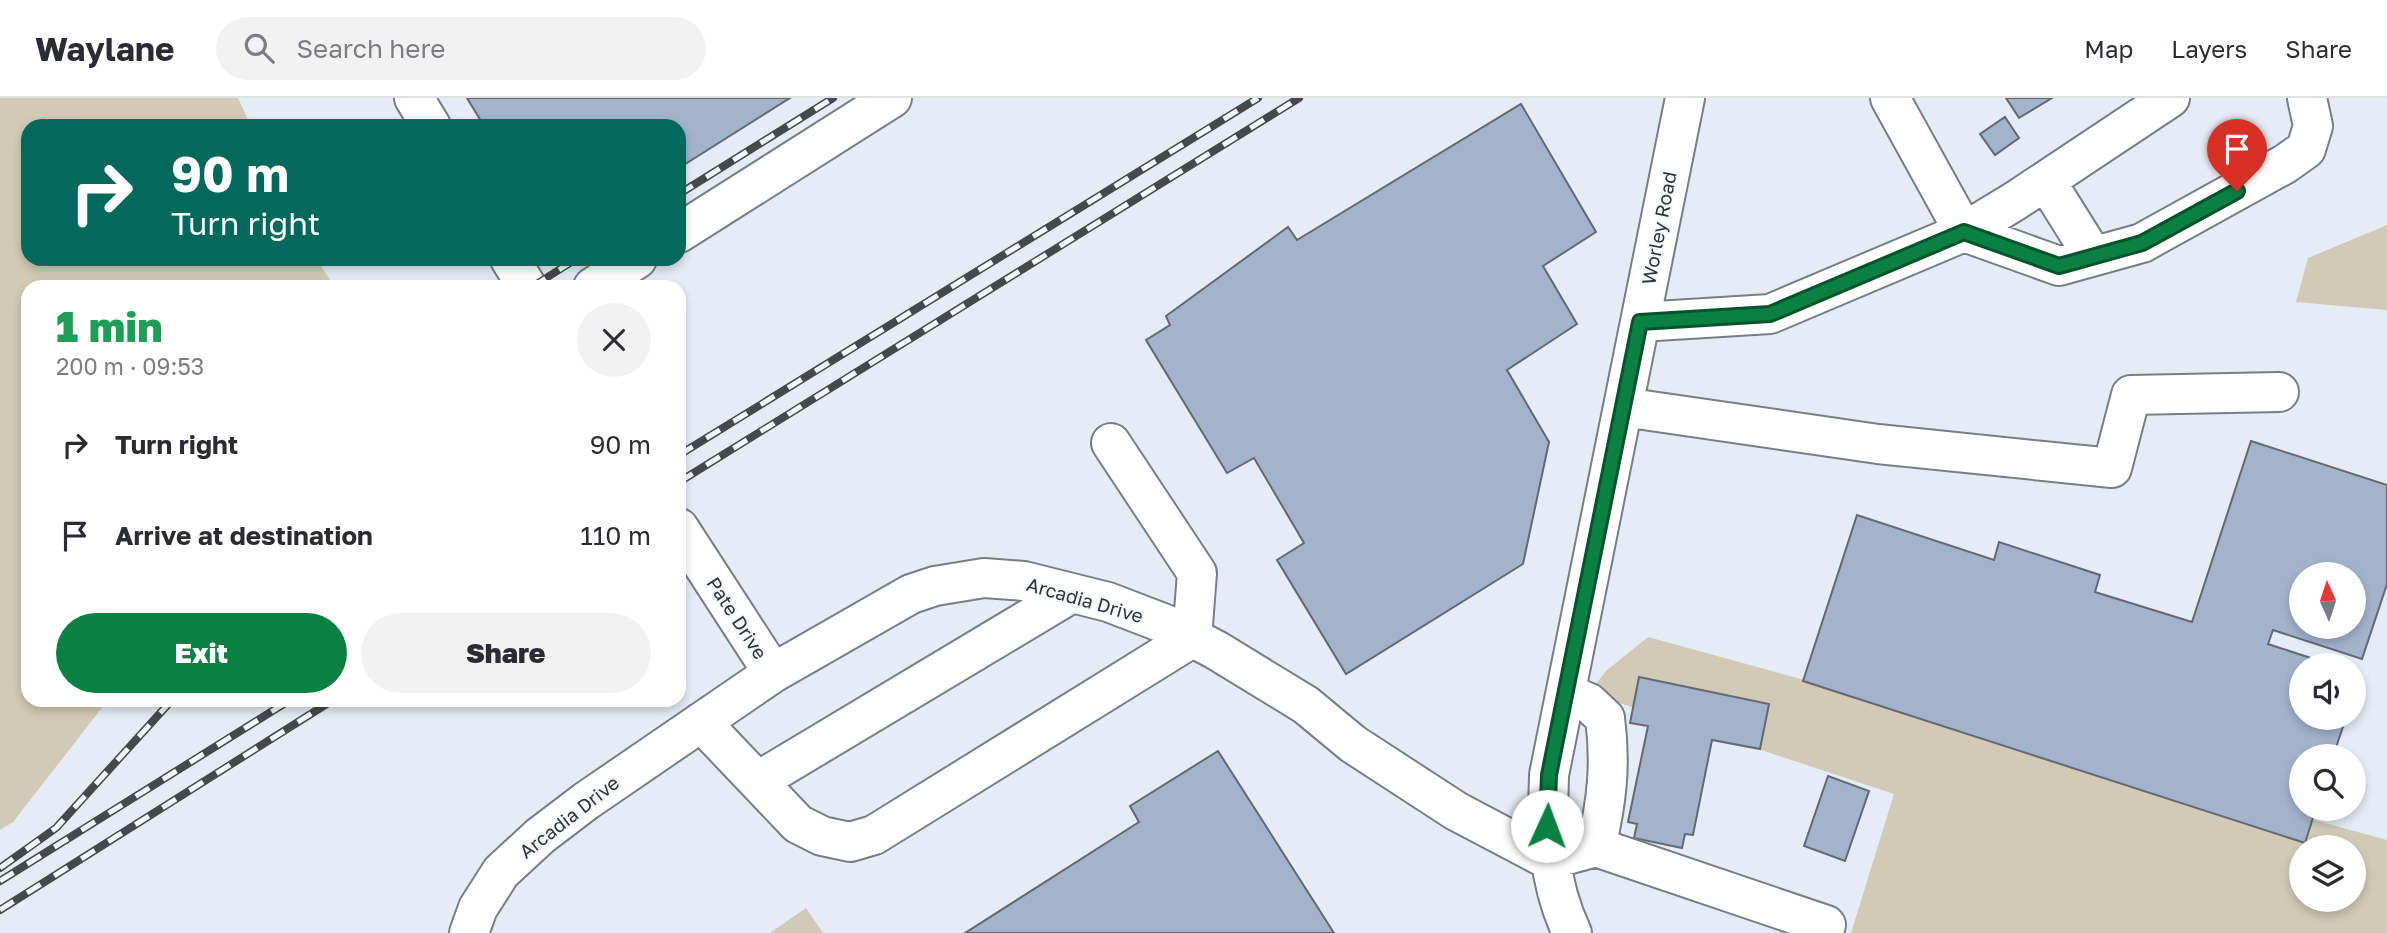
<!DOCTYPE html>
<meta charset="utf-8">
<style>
:root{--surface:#fff;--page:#f2f2f3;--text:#2b2b33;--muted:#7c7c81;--line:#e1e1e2;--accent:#0b8043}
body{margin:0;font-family:"Golos Text",sans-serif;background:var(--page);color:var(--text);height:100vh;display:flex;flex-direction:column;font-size:26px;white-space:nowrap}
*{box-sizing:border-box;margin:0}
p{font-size:23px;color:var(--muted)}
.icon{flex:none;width:38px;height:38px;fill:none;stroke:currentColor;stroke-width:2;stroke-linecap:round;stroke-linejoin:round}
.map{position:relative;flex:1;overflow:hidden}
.sheet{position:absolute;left:21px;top:182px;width:665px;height:427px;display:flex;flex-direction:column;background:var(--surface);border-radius:21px;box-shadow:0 4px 10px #0003}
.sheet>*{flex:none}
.guide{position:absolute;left:21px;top:21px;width:665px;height:147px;border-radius:21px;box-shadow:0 4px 10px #0003;background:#00695c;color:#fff;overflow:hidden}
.needle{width:46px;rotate:357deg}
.controls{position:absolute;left:2289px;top:464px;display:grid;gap:14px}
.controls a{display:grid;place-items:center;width:77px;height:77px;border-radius:50%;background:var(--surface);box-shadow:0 4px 10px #0003;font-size:35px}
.pin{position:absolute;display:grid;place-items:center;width:60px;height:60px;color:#fff;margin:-72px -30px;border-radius:50% 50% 50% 0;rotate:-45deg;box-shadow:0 0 7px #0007}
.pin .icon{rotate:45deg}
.me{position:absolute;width:77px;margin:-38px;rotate:2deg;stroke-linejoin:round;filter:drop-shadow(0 0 5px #0008)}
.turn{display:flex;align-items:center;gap:24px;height:147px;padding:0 35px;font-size:32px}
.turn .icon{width:91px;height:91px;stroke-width:2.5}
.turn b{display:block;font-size:49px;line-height:60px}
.round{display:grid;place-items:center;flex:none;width:74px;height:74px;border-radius:37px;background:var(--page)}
.overview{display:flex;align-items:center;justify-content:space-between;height:119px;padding:0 35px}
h1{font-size:42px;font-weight:800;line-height:52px;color:#1e9e55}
.button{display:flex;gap:14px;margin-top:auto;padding:14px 35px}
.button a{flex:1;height:80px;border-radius:42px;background:var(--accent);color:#fff;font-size:28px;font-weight:800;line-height:80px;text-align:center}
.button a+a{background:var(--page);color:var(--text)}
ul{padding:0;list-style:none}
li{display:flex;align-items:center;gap:21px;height:91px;padding:0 35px}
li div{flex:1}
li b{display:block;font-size:26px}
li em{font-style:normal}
header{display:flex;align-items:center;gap:42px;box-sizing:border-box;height:98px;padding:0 35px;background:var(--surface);border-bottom:2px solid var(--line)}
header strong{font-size:33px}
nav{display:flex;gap:38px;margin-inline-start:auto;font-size:24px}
.search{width:490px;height:63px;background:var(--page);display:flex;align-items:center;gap:18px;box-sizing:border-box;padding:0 24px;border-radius:38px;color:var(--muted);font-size:26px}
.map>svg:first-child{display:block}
.green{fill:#d1cab6;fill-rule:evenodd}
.building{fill:#a3b3cc;stroke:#636871;stroke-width:2;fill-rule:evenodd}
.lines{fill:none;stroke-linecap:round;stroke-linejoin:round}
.minor-casing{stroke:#787e86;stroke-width:42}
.minor{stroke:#fff;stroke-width:38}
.rail-casing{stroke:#45484c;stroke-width:8}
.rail{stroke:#f5f9ff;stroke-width:5;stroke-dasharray:16;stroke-linecap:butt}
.route-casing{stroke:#07532c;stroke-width:18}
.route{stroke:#0b8043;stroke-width:12}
.labels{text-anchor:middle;stroke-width:5;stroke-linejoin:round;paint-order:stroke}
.street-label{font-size:19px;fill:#313337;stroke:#f5f9ff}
</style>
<header>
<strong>Waylane</strong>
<div class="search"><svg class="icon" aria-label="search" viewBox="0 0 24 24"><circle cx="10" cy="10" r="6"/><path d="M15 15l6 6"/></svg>Search here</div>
<nav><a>Map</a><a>Layers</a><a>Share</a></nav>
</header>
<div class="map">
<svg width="2387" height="835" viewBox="0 0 2387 835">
<rect width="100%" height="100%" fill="#e6ecf5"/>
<path class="green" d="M0,0h238l13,28h-223v133h288l19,28h-307v413h80l-95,122 -13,8z
M2387,127v85l-91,-8 12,-44z
M1648,539l739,203v93h-536l43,-139 -305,-101 17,-22zM2301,749h53v53h-53z
M806,810l17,25h-53z"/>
<path class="building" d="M467,0h323l-111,70v-42h-195z
M2006,0h46l-33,20z
M1521,6l75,128 -53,34 34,58 -70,46 42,72 -26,122 -177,110 -69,-114 27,-17 -50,-85 -27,15 -81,-133 24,-15 -4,-9 122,-89 9,13z
M2005,19l14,21 -24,17 -15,-21z
M2251,343l136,44v99l-25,75 -89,-29 -5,14 64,21h-31v53h45l-13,38h-32v52h15l-11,35 -502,-162 54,-166 137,45 5,-18 101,33 -5,17 97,30zM2301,476h53v52h-53z
M1639,579l130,27 -9,45 -48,-9 -19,95 -8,-1 -3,14 -48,-10 3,-14 -9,-2 20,-96 -18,-3z
M1218,653l116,182h-369l174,-111 -9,-16z
M1828,678l41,15 -24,70 -41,-15z"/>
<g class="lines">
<g class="minor-casing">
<path id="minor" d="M414,0l17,28
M1890,0l74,134 95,34 83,-23 143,-79 21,-15 7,-23 -6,-28
M2046,83l47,75
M679,135l213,-135
M510,161l17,28
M593,189l44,-28
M1640,224l130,-8 194,-82 51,-31 155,-103
M1623,309l255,37 234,24 19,-73 148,-3
M679,430l94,145
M701,624l97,102 24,12 28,6 24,-7 318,-197 5,-65 -86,-130
M758,683l314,-188
M1596,749l230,78
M469,835l9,-25 23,-36 39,-36 46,-35 187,-128 138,-79 24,-8 49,-8 40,3 84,21 60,23 48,25 90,55 47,39 103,67 93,49 47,-13c11,-46 15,-83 9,-129l-16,-15 -23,-10
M1572,835c-25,-53 -25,-101 -23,-158l136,-677"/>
</g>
<use href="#minor" class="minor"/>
<g class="rail-casing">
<path id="rail" d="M679,96l154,-96
M532,189l44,-28
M679,357l579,-357
M679,384l620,-384
M0,770l56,-40 116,-128
M0,783l290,-181
M0,812l333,-210"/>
</g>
<use href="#rail" class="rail"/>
</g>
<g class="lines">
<g class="route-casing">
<path id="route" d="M1547,728l2,-51 91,-453 130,-8 194,-82 95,34 83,-23 95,-52"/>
</g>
<use href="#route" class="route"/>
</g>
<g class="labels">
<g class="street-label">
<text transform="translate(1659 130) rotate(-79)" y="7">Worley Road</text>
<text transform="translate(1085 502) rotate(16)" y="7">Arcadia Drive</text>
<text transform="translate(737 520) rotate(57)" y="7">Pate Drive</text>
<text transform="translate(569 719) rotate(-38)" y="7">Arcadia Drive</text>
</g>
</g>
</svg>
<div class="controls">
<a><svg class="needle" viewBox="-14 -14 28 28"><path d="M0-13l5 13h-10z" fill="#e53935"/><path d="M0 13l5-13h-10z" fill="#7c7c81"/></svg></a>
<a><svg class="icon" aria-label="sound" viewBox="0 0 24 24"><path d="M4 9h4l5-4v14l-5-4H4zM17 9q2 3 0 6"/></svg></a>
<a><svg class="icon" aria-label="search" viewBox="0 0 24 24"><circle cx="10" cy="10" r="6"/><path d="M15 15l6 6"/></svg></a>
<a><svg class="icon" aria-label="layers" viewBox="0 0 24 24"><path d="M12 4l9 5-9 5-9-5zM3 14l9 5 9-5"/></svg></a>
</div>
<div class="pin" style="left:2237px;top:93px;background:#d93025"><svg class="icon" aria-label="arrive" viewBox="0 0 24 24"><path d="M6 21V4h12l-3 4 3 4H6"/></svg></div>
<svg class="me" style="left:1547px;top:728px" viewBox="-20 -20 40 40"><circle r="19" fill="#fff"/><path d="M0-13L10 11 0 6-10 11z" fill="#0b8043"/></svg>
<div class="guide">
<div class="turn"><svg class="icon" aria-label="right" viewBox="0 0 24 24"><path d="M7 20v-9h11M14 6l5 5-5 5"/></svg><div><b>90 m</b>Turn right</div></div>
</div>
<section class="sheet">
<div class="overview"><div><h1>1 min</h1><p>200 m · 09:53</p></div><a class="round"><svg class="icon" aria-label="close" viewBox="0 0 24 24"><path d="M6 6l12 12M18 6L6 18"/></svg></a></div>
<ul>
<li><svg class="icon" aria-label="right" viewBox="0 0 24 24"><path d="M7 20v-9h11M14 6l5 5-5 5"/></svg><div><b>Turn right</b></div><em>90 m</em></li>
<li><svg class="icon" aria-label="arrive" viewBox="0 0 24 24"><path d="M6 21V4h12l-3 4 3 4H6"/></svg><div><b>Arrive at destination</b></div><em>110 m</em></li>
</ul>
<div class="button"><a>Exit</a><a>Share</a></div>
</section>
</div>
